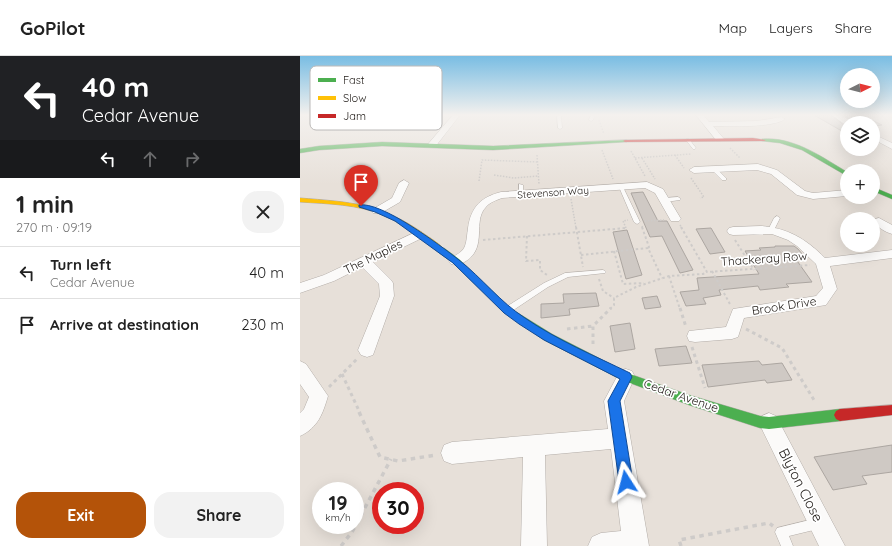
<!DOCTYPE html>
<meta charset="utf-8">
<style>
:root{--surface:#fff;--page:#f2f2f2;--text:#222;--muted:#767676;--line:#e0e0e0;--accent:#b45309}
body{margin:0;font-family:Quicksand,sans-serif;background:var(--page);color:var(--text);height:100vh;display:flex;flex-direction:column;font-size:15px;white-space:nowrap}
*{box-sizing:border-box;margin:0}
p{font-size:13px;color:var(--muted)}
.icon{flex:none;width:22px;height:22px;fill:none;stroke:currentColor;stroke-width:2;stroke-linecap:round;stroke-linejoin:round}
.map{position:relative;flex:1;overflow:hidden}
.sheet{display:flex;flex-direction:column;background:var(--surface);width:300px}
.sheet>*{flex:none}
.banner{background:#202124;color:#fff;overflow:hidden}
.needle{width:26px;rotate:84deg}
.buttons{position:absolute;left:540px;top:12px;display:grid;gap:8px}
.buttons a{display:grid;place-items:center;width:40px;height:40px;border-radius:50%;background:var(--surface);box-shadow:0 4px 16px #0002;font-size:20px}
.speed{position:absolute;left:12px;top:426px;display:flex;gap:8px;font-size:20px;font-weight:700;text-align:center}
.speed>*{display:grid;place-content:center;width:52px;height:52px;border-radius:50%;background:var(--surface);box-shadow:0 4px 16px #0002;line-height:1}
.speed small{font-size:10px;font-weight:400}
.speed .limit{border:6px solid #d22;background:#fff;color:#111}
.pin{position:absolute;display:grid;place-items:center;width:34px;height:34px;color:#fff;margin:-41px -17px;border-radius:50% 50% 50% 0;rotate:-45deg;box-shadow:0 0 4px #0007}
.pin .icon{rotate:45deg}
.me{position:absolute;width:44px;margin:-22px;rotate:351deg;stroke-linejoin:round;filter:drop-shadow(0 0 3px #0008)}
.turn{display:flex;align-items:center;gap:14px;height:84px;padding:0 16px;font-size:18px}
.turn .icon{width:52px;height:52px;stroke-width:2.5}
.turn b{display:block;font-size:28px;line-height:34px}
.lanes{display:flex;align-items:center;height:38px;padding:0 16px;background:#0003;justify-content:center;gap:20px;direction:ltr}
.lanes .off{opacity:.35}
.round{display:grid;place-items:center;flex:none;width:42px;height:42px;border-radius:16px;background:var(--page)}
.overview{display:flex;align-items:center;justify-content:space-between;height:68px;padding:0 16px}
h1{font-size:24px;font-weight:700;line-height:30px}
.action{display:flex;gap:8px;margin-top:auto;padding:8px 16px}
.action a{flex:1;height:46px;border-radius:16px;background:var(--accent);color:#fff;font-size:16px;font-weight:700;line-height:46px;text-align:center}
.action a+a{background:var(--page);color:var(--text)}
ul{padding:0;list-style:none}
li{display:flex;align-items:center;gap:12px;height:52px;padding:0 16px;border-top:1px solid var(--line)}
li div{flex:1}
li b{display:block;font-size:15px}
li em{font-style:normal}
header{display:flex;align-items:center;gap:24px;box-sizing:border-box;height:56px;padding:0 20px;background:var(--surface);border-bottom:1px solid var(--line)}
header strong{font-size:19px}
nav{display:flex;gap:22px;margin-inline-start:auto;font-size:14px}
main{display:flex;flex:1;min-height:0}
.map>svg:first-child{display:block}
.building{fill:#cfc9c4;stroke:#aca6a1}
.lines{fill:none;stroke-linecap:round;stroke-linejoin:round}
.lane-casing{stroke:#b3ada8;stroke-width:1}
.street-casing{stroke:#b3ada8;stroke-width:1}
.fast-casing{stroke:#b3ada8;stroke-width:1}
.slow-casing{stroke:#b3ada8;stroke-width:1}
.jam-casing{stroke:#b3ada8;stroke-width:1}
.path-far3{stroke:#cecbc9;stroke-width:1.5;stroke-dasharray:1.5 1.5;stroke-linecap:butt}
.path-far2{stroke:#cecbc9;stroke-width:2;stroke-dasharray:2.5 2.5;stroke-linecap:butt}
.path-far1{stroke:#cecbc9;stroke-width:3;stroke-dasharray:3.5 3.5;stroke-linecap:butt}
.path{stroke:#cecbc9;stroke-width:3.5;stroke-dasharray:4.5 4.5;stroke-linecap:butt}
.lane{fill:#fbfaf9;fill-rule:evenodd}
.street{fill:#fbfaf9;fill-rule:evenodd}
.fast{fill:#4caf50;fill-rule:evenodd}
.slow{fill:#ffc107;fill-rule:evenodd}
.jam{fill:#c62828;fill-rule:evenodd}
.route{fill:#1a73e8;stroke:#114b97}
.labels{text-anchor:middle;stroke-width:3.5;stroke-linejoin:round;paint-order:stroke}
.far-street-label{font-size:10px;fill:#1f1a16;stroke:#fff}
.street-label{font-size:12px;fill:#1f1a16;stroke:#fff}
.near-street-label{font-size:14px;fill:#1f1a16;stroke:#fff}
.key{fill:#fff;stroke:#bcbab9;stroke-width:1}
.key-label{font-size:11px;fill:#1f1a16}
</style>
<header>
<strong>GoPilot</strong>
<nav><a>Map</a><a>Layers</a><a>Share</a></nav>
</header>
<main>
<section class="sheet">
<div class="banner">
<div class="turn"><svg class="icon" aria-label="left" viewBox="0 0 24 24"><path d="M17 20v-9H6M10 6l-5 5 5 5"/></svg><div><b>40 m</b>Cedar Avenue</div></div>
<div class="lanes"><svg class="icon" aria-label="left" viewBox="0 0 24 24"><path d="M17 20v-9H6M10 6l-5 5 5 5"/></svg><svg class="icon off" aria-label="ahead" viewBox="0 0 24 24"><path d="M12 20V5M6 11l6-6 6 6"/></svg><svg class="icon off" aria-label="right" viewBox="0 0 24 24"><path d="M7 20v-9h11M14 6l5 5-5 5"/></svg></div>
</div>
<div class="overview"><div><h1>1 min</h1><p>270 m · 09:19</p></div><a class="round"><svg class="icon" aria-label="close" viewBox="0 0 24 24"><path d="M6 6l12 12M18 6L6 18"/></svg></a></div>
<ul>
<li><svg class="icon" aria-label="left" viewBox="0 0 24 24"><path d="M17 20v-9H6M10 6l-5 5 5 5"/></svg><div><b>Turn left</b><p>Cedar Avenue</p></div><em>40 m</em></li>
<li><svg class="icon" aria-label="arrive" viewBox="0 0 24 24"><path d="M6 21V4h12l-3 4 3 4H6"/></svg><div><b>Arrive at destination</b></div><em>230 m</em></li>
</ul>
<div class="action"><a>Exit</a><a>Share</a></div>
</section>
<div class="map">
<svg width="592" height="490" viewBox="0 0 592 490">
<rect width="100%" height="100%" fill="#e7e0d9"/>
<path class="building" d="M514,59h17l14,11h2v8z
M544,59h18l20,10 -9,1v-3h-19z
M343,136l15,29h9l26,49 -13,3 -18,-37 -12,1 -19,-44z
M411,172l14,24 -15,2 -14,-25z
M327,174l15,45 -16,4 -13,-47z
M475,190h19l4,3 5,6h-10l19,27 -26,2 3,3 -29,3 -2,-4 -39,4 2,5 -18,3 3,6 -20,2 -6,-14 19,-2 -2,-12 62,-4 -14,-23 16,-1 -2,-2 16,-1z
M296,237l3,13 -30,3 1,6 -29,3v-14l23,-1 -1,-9z
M357,240l4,11 -16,2 -3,-11z
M330,267l5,26 -20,3 -5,-26z
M386,290l6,17 -33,3 -4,-17z
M459,305l3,4 20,-2 10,17 -25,3 -2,-3 -57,7 -6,-22z
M592,389v27l-30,4 5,8 -34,6 -19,-33z"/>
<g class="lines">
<g class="lane-casing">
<path id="lane" d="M257,59h4l1,13 -2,1 -2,-1z
M291,59h5l-2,2 -1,3 -2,1 -2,-1z
M387,83h2l7,9 -1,1h-2l-7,-9z
M412,112h4l10,10v2h-4l-10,-10z
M219,128l4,1v9l-2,1 -2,-1z
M319,130l4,1 17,35 -1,1 -2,1 -3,-2 -15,-35z
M378,141l3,2 -1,1 -15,2 -3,-2 3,-2z
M477,160l3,2 -6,12 -3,2 -2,-1 -1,-1 6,-12z
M303,214l2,1 1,1 -1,1 -37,4 -20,10 -36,24h-6l-1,-2 1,-2 38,-24 21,-10z
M518,462l4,2 2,4 -2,4 -33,8 4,10h-12l-6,-14 2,-4z"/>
</g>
<g class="street-casing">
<path id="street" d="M153,59h7l-25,32h-6l-1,-2 1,-2z
M396,59h7l6,7 48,-1 24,-4 4,2c-11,9 -57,7 -72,7l11,13 -4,2h-3z
M532,59h9l12,8h-6l-1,2z
M573,78l19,9v6l-19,-10z
M458,108l19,6 28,21 8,2 34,-3v6l-34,3 -16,-4 -26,-21 -14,-4 -63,3 -5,-3 5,-3z
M104,124l5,3 -9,19 -19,11h-8l-2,-2 2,-2 19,-11 7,-15z
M347,126l16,7 18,30 -2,2h-8l-16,-28 -10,-5 -143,10c-5,2 -12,4 -16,9 -14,14 2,40 -20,54 -5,3 -9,5 -15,3l-2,-3c4,-6 13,-7 16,-15 2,-6 2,-12 3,-18 3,-21 13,-31 33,-36z
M579,162l13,7v9c-7,-2 -15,-7 -19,-13l2,-2z
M461,170c27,2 45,13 64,32l67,-8v8l-62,8 7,23 -11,16 -82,13 -6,19 -6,2 -37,3 -6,-1 -2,-5 2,-5 37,-4 7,-18 83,-13 7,-8 -7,-24 -19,-18 -9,-6 -16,-6 -39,1 -4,-1 -2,-3 2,-3 4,-1z
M118,175l4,1 2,3 -2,3 -49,24 18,18 2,3 1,13 -21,59 -6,2 -6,-2 -3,-5 22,-54 -1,-12 -17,-17 -28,14 -34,12v-10l24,-8z
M0,305l6,3 22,32c-5,17 -10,32 -28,40v-23l4,-4 5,-12 -9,-13z
M326,313l6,2 3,6 -11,24 25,145h-61l4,-9 9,-4 20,-2 -10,-82 -66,6 2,91h-26l2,-89 -71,7 -8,-3 -3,-8 3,-8 8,-3 156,-13 -4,-28 16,-30z
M469,357l7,3 69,130h-26l-60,-123 3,-7z"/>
</g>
<g class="fast-casing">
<path id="fast" d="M462,83c31,-3 60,18 85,33v4l-45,-26 -22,-7 -18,-2z
M327,84v2h-2l-132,8 -111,-4 -63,4 -19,3v-4l19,-3 63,-4 111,4z
M573,131l19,8v4l-19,-8z
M138,192h6l15,11 51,49 42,26 78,40 59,21 71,21 9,1 71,-8 4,2 2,4 -2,4 -4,2 -71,8 -9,-1 -71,-23 -67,-25 -78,-40 -40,-28 -51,-49 -15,-11 -1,-2z"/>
</g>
<g class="slow-casing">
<path id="slow" d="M0,142c50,4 80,5 123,35 7,5 16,10 22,17l-4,2h-3c-17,-13 -34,-27 -53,-36 -27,-12 -57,-12 -85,-14z"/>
</g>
<g class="jam-casing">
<path id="jam" d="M453,82l13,2 -2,1 -139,1 -2,-1 2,-1z
M592,349v10l-52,6 -4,-2 -2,-4 2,-4 4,-2z"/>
</g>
<path class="path-far3" d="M299,64l5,14
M430,92l10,10
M302,94l11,29
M331,95l14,25
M237,99l2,29
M375,99l9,13
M335,102l56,-4
M342,102l13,21
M194,119l20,3 24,-2
M391,122l13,19 -4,1
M179,125l3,-21 56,2
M271,143l5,29
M345,165l19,-1
M380,169l2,3
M342,170l1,2
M326,172l-3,-7 5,-1"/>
<path class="path-far2" d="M276,171l7,40
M342,171l7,20 -1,1
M381,171l26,45 103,-7
M227,180l-1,25 14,-1v10l7,5
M183,184l143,-12 -1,-1
M435,184l19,30
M314,195l9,33 21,-1
M281,199l67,-7 14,30
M412,215l19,35
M369,220l11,33
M299,223l4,12 11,7
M310,253l4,-4v-7l22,-11 33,-11 34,-2 4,-2"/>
<path class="path-far1" d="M380,252l6,19
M267,273l26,-3
M446,273l36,19 32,52
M293,288v-18l18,-18
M392,291l13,41
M42,318l18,39
M29,331l29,-29"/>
<path class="path" d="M59,356l21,45 18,4 38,-6
M41,490l11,-14 39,-73
M381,490l-2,-6 90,-17 4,3"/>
<use href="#lane" class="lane"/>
<use href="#street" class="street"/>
<use href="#fast" class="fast"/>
<use href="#slow" class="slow"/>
<use href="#jam" class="jam"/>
</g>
<linearGradient id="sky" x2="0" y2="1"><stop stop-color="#79bde3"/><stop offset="0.46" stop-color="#f4f1ee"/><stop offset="1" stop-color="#f4f1ee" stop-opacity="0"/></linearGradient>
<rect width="592" height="128" fill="url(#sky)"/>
<path class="route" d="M59,149c22,-4 81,40 100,55 23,18 41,42 66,58 32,22 70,38 105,55l2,4 -12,24 13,81 -2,5 -5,2 -5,-2 -2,-5 -11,-81 12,-22 -76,-39 -25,-16 -15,-11 -51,-50 -58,-42 -20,-9 -16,-5z"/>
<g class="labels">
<g class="far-street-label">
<text transform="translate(253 136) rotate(-4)" y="4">Stevenson Way</text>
</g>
<g class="street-label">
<text transform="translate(73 201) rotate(-26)" y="4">The Maples</text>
<text transform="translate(464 203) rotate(-4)" y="4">Thackeray Row</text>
<text transform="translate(484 250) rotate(-9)" y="4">Brook Drive</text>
<text transform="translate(381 340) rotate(19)" y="4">Cedar Avenue</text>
</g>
<g class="near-street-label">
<text transform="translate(501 429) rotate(63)" y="5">Blyton Close</text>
</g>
</g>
<rect x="10" y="10" width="132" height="64" rx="6" class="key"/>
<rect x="18" y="22" width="18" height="4" fill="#4caf50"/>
<rect x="18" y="40" width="18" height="4" fill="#ffc107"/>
<rect x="18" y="58" width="18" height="4" fill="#c62828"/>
<g class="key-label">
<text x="43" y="28">Fast</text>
<text x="43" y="46">Slow</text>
<text x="43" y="64">Jam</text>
</g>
</svg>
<div class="buttons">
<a><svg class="needle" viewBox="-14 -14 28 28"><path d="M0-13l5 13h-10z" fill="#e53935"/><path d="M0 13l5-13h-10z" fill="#767676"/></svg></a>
<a><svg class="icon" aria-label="layers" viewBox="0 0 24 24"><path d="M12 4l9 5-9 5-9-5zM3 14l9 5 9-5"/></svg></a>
<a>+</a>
<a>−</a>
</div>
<div class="speed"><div>19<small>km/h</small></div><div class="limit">30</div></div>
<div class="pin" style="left:61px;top:150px;background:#d93025"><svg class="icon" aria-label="arrive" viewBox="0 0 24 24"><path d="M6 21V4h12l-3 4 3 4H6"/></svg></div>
<svg class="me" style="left:326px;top:426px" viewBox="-20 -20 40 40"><path d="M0-17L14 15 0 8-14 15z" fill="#1a73e8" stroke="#fff" stroke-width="4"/></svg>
</div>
</main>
